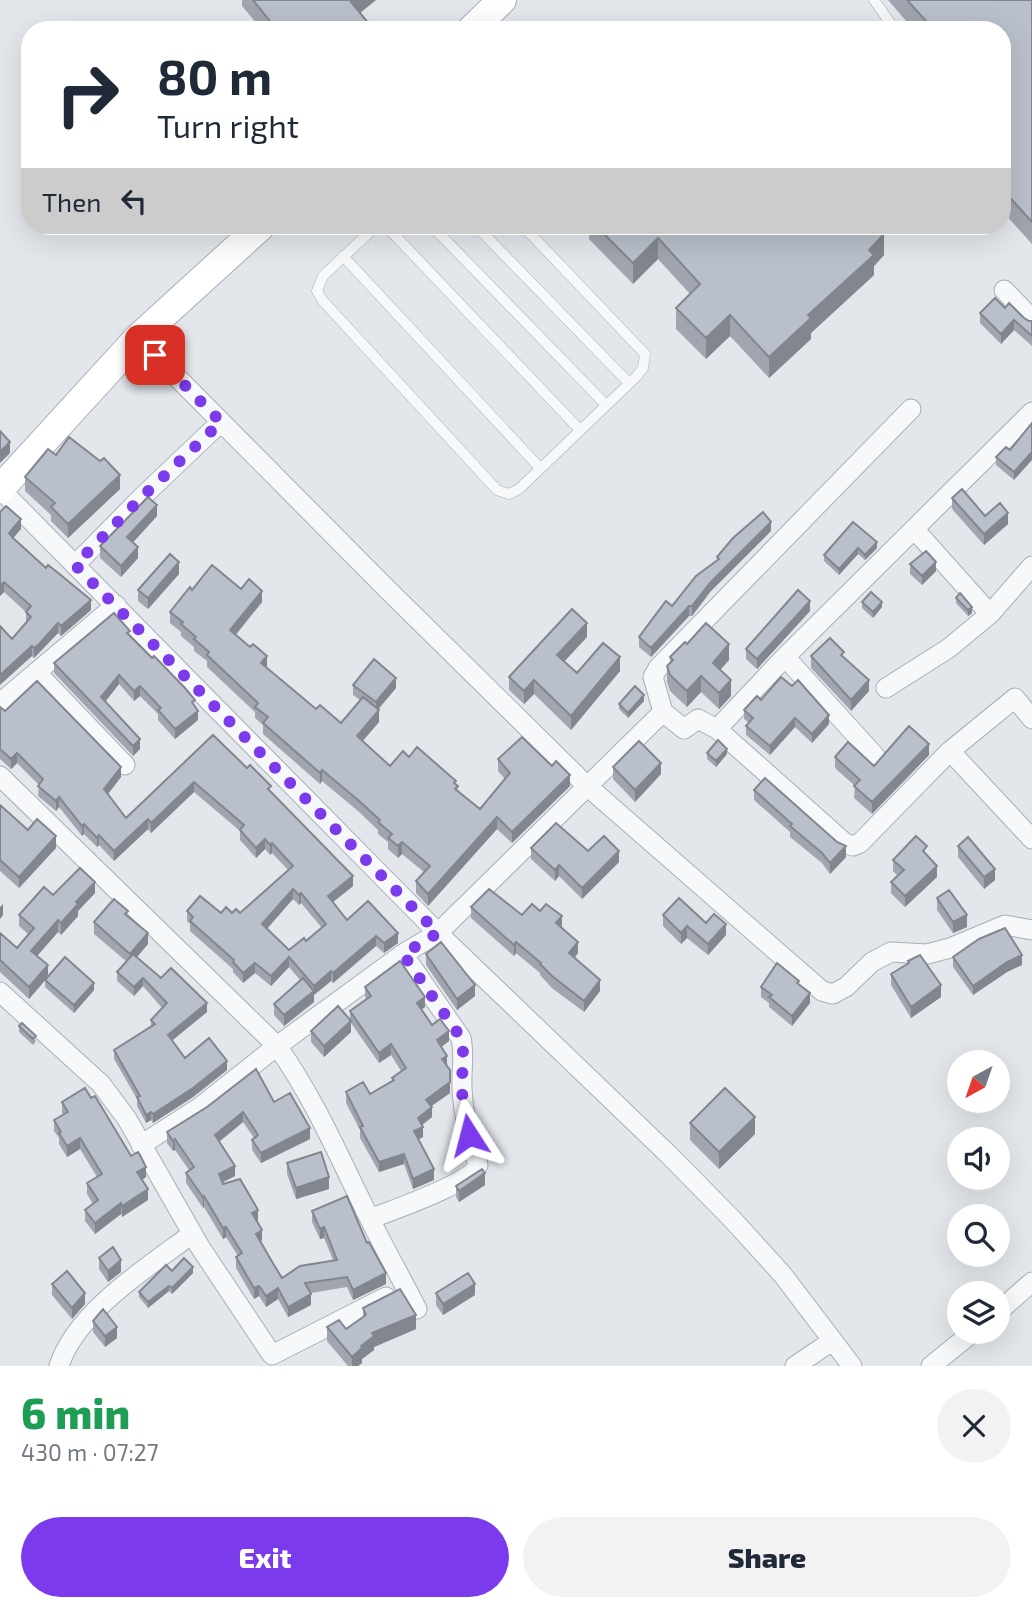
<!DOCTYPE html>
<meta charset="utf-8">
<style>
:root{--surface:#fff;--page:#f2f2f3;--text:#1f2937;--muted:#747a83;--accent:#7c3aed}
body{margin:0;font-family:"Exo 2",sans-serif;background:var(--page);color:var(--text);height:100vh;display:flex;flex-direction:column;font-size:26px;white-space:nowrap}
*{box-sizing:border-box;margin:0}
p{font-size:23px;color:var(--muted)}
.icon{flex:none;width:38px;height:38px;fill:none;stroke:currentColor;stroke-width:2;stroke-linecap:round;stroke-linejoin:round}
.map{position:relative;height:1366px;overflow:hidden}
.side{display:flex;flex-direction:column;background:var(--surface);flex:1}
.side>*{flex:none}
.guide{position:absolute;left:21px;top:21px;width:990px;height:214px;border-radius:28px;box-shadow:0 7px 28px #0002;background:#fff;color:var(--text);overflow:hidden}
.needle{width:46px;rotate:220deg}
.tools{position:absolute;left:947px;top:1050px;display:grid;gap:14px}
.tools a{display:grid;place-items:center;width:63px;height:63px;border-radius:50%;background:var(--surface);box-shadow:0 7px 28px #0002;font-size:35px}
.pin{position:absolute;display:grid;place-items:center;width:60px;height:60px;color:#fff;margin:-30px;border-radius:14px;box-shadow:0 4px 10px #0006}
.me{position:absolute;width:77px;margin:-38px;rotate:351deg;stroke-linejoin:round;filter:drop-shadow(0 0 5px #0008)}
.turn{display:flex;align-items:center;gap:24px;height:147px;padding:0 21px;font-size:32px}
.turn .icon{width:91px;height:91px;stroke-width:2.5}
.turn b{display:block;font-size:49px;line-height:60px}
.then{display:flex;align-items:center;height:66px;padding:0 21px;background:#0003;gap:14px;font-size:26px}
.round{display:grid;place-items:center;flex:none;width:74px;height:74px;border-radius:37px;background:var(--page)}
.summary{display:flex;align-items:center;justify-content:space-between;height:119px;padding:0 21px}
h1{font-size:42px;font-weight:800;line-height:52px;color:#1e9e55}
.cta{display:flex;gap:14px;margin-top:auto;padding:14px 21px}
.cta a{flex:1;height:80px;border-radius:42px;background:var(--accent);color:#fff;font-size:28px;font-weight:800;line-height:80px;text-align:center}
.cta a+a{background:var(--page);color:var(--text)}
.map>svg:first-child{display:block}
.lines{fill:none;stroke-linecap:round;stroke-linejoin:round}
.lane-casing{stroke:#a7aeb7;stroke-width:11}
.street-casing{stroke:#a7aeb7;stroke-width:21}
.secondary-casing{stroke:#a7aeb7;stroke-width:30}
.lane{stroke:#f6f8fa;stroke-width:10}
.street{stroke:#f6f8fa;stroke-width:19}
.secondary{stroke:#fff;stroke-width:28}
.wall{fill:#a0a5af;fill-rule:evenodd}
.shaded-wall{fill:#82868e}
.building{fill:#bac0cb;stroke:#82868e;stroke-width:2;fill-rule:evenodd}
.route{stroke:#7c3aed;stroke-width:12;stroke-dasharray:0 21.6}
</style>
<div class="map">
<svg width="1032" height="1366" viewBox="0 0 1032 1366">
<rect width="100%" height="100%" fill="#e3e7ec"/>
<g class="lines">
<g class="lane-casing">
<path id="lane" d="M874,0l21,30
M373,25l4,5
M376,226l-53,50 -6,15 6,10 174,189 12,4 10,-5 118,-113 6,-8 2,-14 -122,-128
M386,226l194,204
M432,226l174,179
M476,226l153,157
M343,256l197,212"/>
</g>
<g class="street-casing">
<path id="street" d="M1004,290l28,29
M138,338l249,251 199,196 236,206 11,3 13,-7 26,-25 19,-10 36,2 23,-6 55,-23 27,5
M911,409l-253,259 -5,9 10,35 21,17 14,-10 19,10 128,114 8,3 7,-3 90,-92 65,-53 17,21
M0,489l443,449 226,217 63,64 50,55 70,92
M915,530l75,84
M75,565l67,-68 79,-75
M785,657l90,99
M36,672l89,93
M886,688l63,-40 41,-34 42,-48
M0,703l116,-98
M717,729l68,-72 247,-245
M950,751l82,88
M0,776l277,270c35,49 59,104 85,157 17,36 37,71 55,106
M0,992l101,92 26,35 73,128 72,108 114,-58
M141,1145l59,-38 77,-61 126,-92
M370,1219c22,-9 100,-35 108,-54 -8,-26 -15,-50 -16,-77 -1,-17 3,-33 -1,-50l-58,-84 35,-21 225,-221
M998,1312l34,-30
M59,1366c17,-54 89,-99 133,-132
M795,1366l37,-25
M931,1366l42,-34"/>
</g>
<g class="secondary-casing">
<path id="secondary" d="M471,30l31,-30
M0,489l138,-151 123,-112"/>
</g>
<use href="#lane" class="lane"/>
<use href="#street" class="street"/>
<use href="#secondary" class="secondary"/>
</g>
<path class="wall" d="M242,0h134l-16,13 14,17h-112l-20,-24z
M888,0h144v244l-29,-32v-182h-89z
M589,226h286l9,29 -10,11v9l-63,58v6l-42,39 -39,-42 -24,23 -30,-30v-21l14,-14 -32,-35 -25,25 -44,-45z
M1005,308l24,13h3v33v-8l-18,-16 -13,14 -21,-21v-10z
M1032,423l-18,57 -18,-15v-8l14,-7z
M56,455l64,34 -52,49 -17,-17v-6l-26,-24v-14z
M952,498l33,18 23,8 -24,21 -32,-36z
M0,512l21,17 -8,9 78,72 -30,26 -3,-3 -24,25 -22,-19 14,-16v-11l-22,-20 -4,4z
M157,516l-24,26 5,16 -17,19 -21,-19v-12z
M853,522l24,26 -12,12 -7,-6 -19,21 -15,-14v-6z
M771,531l-61,61 -18,24h-3l-38,41 -12,-10v-10l33,-31 45,-46v-3z
M910,564l26,7 -14,14 -12,-11z
M179,574l-31,35 -10,-8v-11z
M241,589l21,13 -26,33 31,33 49,41 25,14 19,-23 -7,-5v-10l43,3 -18,21 1,13 -16,19 27,25 19,-9 47,27 2,6 22,19 25,-30 -7,-8v-12l72,27 -58,57 -15,-14 -69,77 -12,-13v-12l8,-9 -22,-18 -4,4 -10,-9v-7l-10,-8v-4l-20,-19 -36,-30 -2,3 -57,-50v-9l-8,-7v-6l-48,-45v-6l-13,-10v-4l-13,-11v-4l-11,-9v-11l22,-22z
M956,598l16,15 -4,3 -12,-13z
M862,602l20,5 -9,11 -11,-10z
M810,611l-53,58 -11,-10v-10z
M130,636l65,70 3,14 -23,19 -17,-19v-6l-18,-18 -6,5 -15,-17 -14,18 35,47 -7,7 -79,-83v-10z
M587,637l-23,25 13,11 43,-2 -49,59 -37,-36 -10,10 -15,-14v-13z
M687,644l42,16 -9,10 11,26 -12,13 -18,-17 -14,15 -17,-16 -3,-9v-16l3,-3v-6z
M811,656l58,35 -18,20 -40,-43z
M761,700l68,24 -17,19 -17,-16 -25,28 -24,-20v-9l3,-3 -5,-4v-9z
M644,701l-16,17 -9,-9v-5z
M0,707l121,70 -13,17 18,24 87,-83 58,57 82,94 -20,16 14,18 51,23 -14,10 -8,-7 -43,37 -2,-2 -17,14v7l-30,24 -10,-11v-11l27,-23 -12,-14 -18,19 -16,-13 -12,10 -10,-11v-3l-43,-38v-7l-3,-3v-10l53,2 48,-43 -16,-17 -2,2 -5,-6 -9,9 -16,-18v-9l-46,-39 -43,41 -3,-4 -34,32 -15,-16 -2,2 -13,-13 -2,2 -23,-29 -3,4 -18,-15 1,-11 -22,-22 -6,6 -11,-10zM293,899l6,6 2,-2 21,25 -16,13 -17,9 -22,-21z
M707,753l20,1 -11,13 -9,-8z
M929,755l-57,59 -18,-16 1,-12 -20,-18v-11l39,9z
M613,767l48,7 -26,28 -22,-23z
M754,790l92,67 -16,17 -8,-11 -32,-26v-5l-36,-32z
M0,805l28,25 28,18 -37,40 -19,-17z
M958,846l37,34 -11,9 -26,-32z
M531,848l57,3 31,11 -37,37 -23,-23 -4,5 -24,-22z
M927,855l10,22 -32,30 -14,-14v-11l7,-6 -5,-5v-11z
M95,893l-17,18v5l-17,19 -3,-3 -21,24 11,20 46,14 -20,23 -29,-26v-7l-16,19 -29,-27v-39l17,15 11,-14 -9,-8v-11l34,-20z
M937,898l30,29 -14,6 -16,-23z
M471,907l51,8 40,12 16,26 -3,4 25,34 -16,21 -32,-24 -12,-13v-2l-24,-20 -2,3 -43,-38z
M128,915l20,29 -11,13 24,21 46,34 -35,28 13,18 42,12 -34,27 -40,26 -2,-3 -5,3 -9,-17v-7l-23,-40v-9l37,-24v-6l11,-12 -19,-22 -9,10 -17,-15v-9l9,-11 -32,-27v-12z
M663,915l43,8 20,12 -18,20 -21,-17 -6,6 -18,-18z
M426,954l49,42 -18,14 -31,-45z
M953,957l69,8 -15,7 -34,23 -20,-28z
M908,961l33,36 -30,21 -20,-33v-11l17,-11z
M799,984l11,19 -18,23 -23,-19v-4l-8,-6v-10z
M365,987l60,20 -3,2 10,16 17,16 -8,6 6,20 3,26 -19,13 1,11 -10,8 1,12 -5,3 16,40 -21,9 -9,-25 -25,8 -19,-34v-8l-14,-27v-11l24,2 22,-13v-3l9,-7 -10,-16 -12,8 -28,-40v9l-27,25 -13,-15v-11l39,-11v-9l17,-12 -2,-2z
M19,1026l17,15 -3,4 -14,-13z
M91,1098l55,79 -4,3 6,20 -26,17 -1,-3 -26,20 -10,-13v-11l8,-6 -6,-10v-11l10,-6 -17,-28 -13,8 -8,-13v-6l-5,-7v-11l9,-5 -1,-2v-11z
M274,1102l36,37 -49,24 -9,-13v-10l2,-2 -11,-16 -24,20 16,34 -12,6 35,39 4,19 -2,2 22,36 51,-18 -9,-22 -4,1 -8,-17v-11l55,32 19,41 -33,16 -6,-13 -36,6v12l-23,12 -10,-18 -12,8 -7,-11 -5,3 -18,-31v-11l2,-1 -12,-19 -3,2 -19,-32 -1,1 -17,-25v-10l3,-3 -14,-20 -2,1 -6,-8v-11z
M690,1123l65,11 -36,35 -29,-29z
M287,1163l42,26 -33,10 -9,-25z
M485,1185l-26,17 -3,-5v-11z
M99,1258l22,14 -13,10 -9,-13z
M172,1271l21,2 -21,21 -3,-3 -21,17 -9,-11v-5z
M52,1284l33,20 -13,15 -20,-24z
M436,1293l39,2 -32,20 -7,-10z
M363,1308l53,21 -42,18v3l-12,9v4l-4,3h-10l-21,-25v-14l19,2 17,-12z
M93,1321l24,17 -12,9 -12,-15z"/>
<path class="shaded-wall" d="M354,0h22l-25,20v-18z
M884,234v21l-10,11v9l-63,58v6l-42,39v-21z
M658,238v21l-25,25v-21z
M730,315v21l-24,23v-21z
M1014,320v10l-13,14v-10z
M10,442v11l-10,10v-11z
M1032,452v8l-18,20v-8z
M120,475v14l-52,49v-14z
M157,505v11l-30,33v-12z
M1008,513v11l-24,21v-11z
M21,519v10l-12,14v-10z
M771,522v9l-61,61 -18,24v-10l18,-23z
M877,542v6l-12,12v-5z
M138,547v11l-17,19v-11z
M858,548v6l-19,21v-6z
M179,562v12l-31,35v-11z
M936,562v9l-14,14v-9z
M4,582v10l-4,4v-10z
M262,591v11l-32,39v-11z
M91,600v10l-30,26v-10z
M810,601v10l-53,58v-10z
M882,602v5l-9,11v-6z
M689,606v10l-38,41v-9z
M972,607v6l-4,3v-6z
M58,623v10l-24,25v-10z
M587,623v14l-30,32v-14z
M729,644v16l-16,18v-15z
M32,646v10l-32,29v-10z
M267,656v11l-6,8v-12z
M620,657v14l-49,59v-14z
M119,675v9l-18,23v-10z
M701,676v16l-14,15v-16z
M396,678v10l-20,24v-10z
M534,680v14l-10,10v-13z
M731,680v16l-12,13v-16z
M869,680v11l-18,20v-11z
M140,686v10l-6,5v-10z
M644,695v6l-16,17v-5z
M379,710v12l-22,25v-11z
M198,711v9l-23,19v-10z
M829,715v9l-17,19v-9z
M795,718v9l-25,28v-9z
M140,739v10l-7,7v-10z
M929,744v11l-57,59v-12z
M727,749v5l-11,13v-6z
M17,753v10l-6,6v-10z
M661,763v11l-26,28v-12z
M121,767v10l-17,22v-10z
M322,770v11l-2,3v-11z
M570,775v11l-58,57v-11z
M194,782v10l-43,41v-10z
M59,797v10l-3,4v-10z
M497,817v12l-69,77v-12z
M148,819v10l-34,32v-10z
M84,824v10l-2,2v-10z
M99,835v10l-2,2v-9z
M56,836v12l-37,40v-11z
M265,839v10l-9,9v-10z
M402,842v12l-4,4v-12z
M272,843v10l-2,2v-10z
M846,846v11l-16,17v-11z
M619,851v11l-37,37v-11z
M559,865v11l-4,5v-11z
M937,866v11l-32,30v-11z
M995,869v11l-11,9v-12z
M353,876v10l-25,20v-10z
M95,882v11l-17,18v5l-17,19v-12l15,-21z
M293,889v10l-31,35v-10z
M301,893v10l-2,2v-10z
M3,904v11l-3,4v-12z
M967,915v12l-14,6v-11z
M562,916v11l-6,-4z
M58,920v12l-27,31v-12z
M726,924v11l-18,20v-11z
M687,926v12l-6,6v-11z
M148,933v11l-18,21v-11z
M398,933v10l-14,10v-10z
M376,936v10l-43,37v-10z
M516,942v11l-2,3v-11z
M578,942v11l-9,11v-11z
M1022,955v10l-15,7 -34,23v-9l34,-24z
M289,957v10l-18,19v-10z
M255,963v10l-12,10v-10z
M48,965v12l-19,22v-12z
M331,971v10l-17,14v7l-30,24v-11l30,-24v-5z
M143,978v8l-9,10v-9z
M600,980v11l-16,21v-11z
M94,983v7l-20,23v-8z
M475,985v11l-18,14v-11z
M941,985v12l-30,21v-11z
M810,993v10l-18,23v-10z
M425,997v10l-8,6v-10z
M207,1003v9l-39,32v-9z
M351,1021v11l-27,25v-11z
M449,1031v10l-12,9v-10z
M391,1044v11l-12,8v-10z
M447,1056v11l-5,-8z
M227,1061v9l-34,27 -40,26v-9z
M450,1082v11l-24,17v-10z
M432,1107v10l-14,11v-10z
M151,1112v8l-5,3v-8z
M243,1112v10l-28,23v-10z
M755,1117v17l-36,35v-17z
M423,1127v10l-9,5v-11z
M310,1128v11l-49,24v-10z
M80,1138v11l-13,8v-11z
M175,1139v11l-2,1v-10z
M404,1154v10l-25,8v-10z
M235,1166v10l-16,8v-10z
M146,1167v10l-9,6v-11z
M434,1169v11l-21,9v-10z
M485,1173v12l-26,17v-11z
M329,1177v12l-33,10v-11z
M148,1189v11l-26,17v-11z
M204,1196v11l-1,1v-11z
M121,1203v11l-26,20v-11z
M258,1210v11l-6,3v-11z
M226,1227v10l-3,2v-11z
M324,1227v11l-4,1v-10z
M262,1230v10l-6,5v-11z
M121,1260v12l-13,10v-11z
M193,1267v6l-21,21v-6z
M386,1273v11l-33,16v-10z
M475,1284v11l-32,20v-11z
M169,1286v5l-21,17v-6z
M259,1286v10l-5,3v-11z
M278,1288v11l-12,8v-11z
M85,1293v11l-13,15v-11z
M311,1294v11l-23,12v-10z
M416,1315v14l-42,18v3l-12,9v4l-4,3h-6v-9l20,-24z
M117,1327v11l-12,9v-11z"/>
<path class="building" d="M253,0h101l-3,2 23,28h-97z
M907,0h125v222l-29,-32v-69l7,-6 -7,-8v-77h-69z
M596,226h279l9,8 -15,16 5,5 -66,60 3,3 -42,39 -39,-42 -24,23 -30,-30 24,-24 -42,-46 -25,25z
M995,298l10,10 4,-5 15,15 5,3h3v15l-18,-16 -13,14 -21,-21z
M1032,423v29l-18,20 -18,-15 10,-10 4,3z
M0,431l10,11 -10,10z
M69,437l31,24 4,-3 16,17 -52,49 -17,-17 4,-4 -30,-26 23,-28 8,6z
M962,489l23,27 15,-13 8,10 -24,21 -32,-36z
M148,497l9,8 -30,32 11,10 -17,19 -21,-20z
M6,506l15,13 -12,14 4,5 33,30 2,-3 9,7 34,28 -30,26 -3,-3 -19,21 -5,4 -2,-2 -32,29v-49l12,13 19,-22 -5,-5 5,-6 -27,-24 -4,4v-74z
M763,512l8,10 -61,61 -18,23h-3l-38,42 -12,-11 27,-36 6,5 24,-30 23,-17 -2,-2 16,-19z
M853,522l24,20 -12,13 -7,-7 -19,21 -15,-14z
M926,551l10,11 -14,14 -12,-12z
M170,554l9,8 -31,36 -10,-8z
M212,565l29,24 8,-10 13,12 -32,39 20,17 3,-3 14,12 -6,7 55,46 4,-4 21,18 22,-26 16,13 -22,26 33,30 13,-15 6,6 8,-10 39,34 -2,2 4,3 -3,3 25,20 30,-36 -12,-14 24,-22 30,29 4,-5 14,14 -58,57 -15,-15 -69,77 -12,-13 14,-15 -28,-24 -4,4 -10,-8 4,-4 -14,-12 2,-2 -22,-20 -36,-30 -2,3 -57,-50 5,-6 -13,-10 3,-4 -51,-48 2,-3 -15,-13 2,-2 -15,-13 2,-2 -13,-10 20,-25 2,3z
M798,590l12,11 -53,58 -11,-10z
M871,592l11,10 -9,10 -11,-10z
M960,593l12,14 -4,3 -12,-12z
M572,609l15,14 -30,32 20,18 26,-30 17,14 -49,59 -37,-36 -10,11 -15,-14z
M114,613l16,18 -3,2 25,25 2,-2 31,32 10,12 -3,2 6,9 -23,18 -17,-19 3,-2 -21,-22 -6,5 -15,-16 -18,22 39,42 -7,7 -79,-83z
M706,623l23,21 -16,19 18,17 -12,13 -18,-17 -14,15 -17,-16 -3,-9 6,-6 -3,-3 15,-15 2,2z
M830,638l14,14 -3,3 28,25 -18,20 -40,-44z
M374,659l22,19 -20,24 -23,-17z
M781,677l11,9 6,-6 31,35 -17,19 -17,-16 -25,28 -24,-20 7,-8 -9,-8 13,-14 4,4z
M37,681l84,86 -17,22 22,29 87,-83 34,33 3,-3 21,21 -3,3 85,87 -25,20 19,24 21,-19 30,32 -14,10 -8,-7 -43,37 -2,-2 -17,15 -25,-29 -18,19 -16,-13 -12,10 -10,-11 1,-2 -44,-39 3,-4 -6,-6 13,-15 21,17 5,-6 6,6 4,-4 4,4 53,-47 -21,-23 -2,2 -5,-6 -9,9 -16,-18 4,-5 -50,-43 -43,41 -3,-4 -34,32 -15,-16 -2,3 -13,-14 -2,2 -23,-29 -3,4 -18,-15 5,-7 -26,-26 -6,6 -11,-10v-42l5,4zM293,889l6,6 2,-2 25,31 -20,17 -2,-3 -15,12 -27,-26z
M635,686l9,9 -16,18 -9,-9z
M909,726l20,18 -57,58 -18,-16 6,-6 -25,-23 13,-15 26,24z
M718,740l9,9 -11,12 -9,-8z
M639,741l22,22 -26,27 -22,-23z
M765,778l72,64 9,4 -16,17 -8,-10 -32,-27 2,-2 -38,-34z
M0,805l28,25 9,-11 19,17 -37,41 -19,-17z
M556,823l32,28 16,-15 15,15 -37,37 -23,-23 -4,5 -24,-22z
M916,836l11,10 -4,5 14,15 -32,30 -14,-14 13,-12 -11,-10z
M968,837l27,32 -11,8 -26,-31z
M80,868l15,14 -19,20 2,2 -17,19 -3,-3 -27,31 17,14 -19,22 -29,-27v-27l17,15 17,-20 -15,-13 25,-28 9,8z
M489,889l33,26 10,-11 8,7 6,-7 16,12 -6,7 22,19 -9,11 31,27 -16,21 -32,-25 -12,-12 1,-1 -25,-21 -2,3 -43,-38z
M949,890l18,25 -14,7 -16,-24z
M679,898l27,25 8,-9 12,10 -18,20 -21,-18 -6,7 -18,-18z
M114,899l14,12 -3,3 23,19 -18,21 -36,-32z
M1005,928l17,27 -15,7 -34,24 -20,-29 26,-18z
M441,942l34,43 -18,14 -31,-45z
M133,954l28,24 10,-10 36,35 -39,32 17,23 24,-20 18,23 -34,27 -40,26 -2,-2 -5,3 -9,-18 3,-1 -26,-46 41,-26 -4,-4 16,-17 -24,-25 -9,9 -17,-15z
M920,955l21,30 -30,22 -20,-33 18,-11 -1,-2z
M65,957l29,26 -20,22 -29,-25z
M400,961l25,36 -8,6 15,22 8,-6 9,12 -12,9 10,16 -5,3 8,11v12l-24,18 6,7 -14,11 5,9 -9,4 20,38 -21,10 -9,-25 -25,8 -19,-35 3,-1 -17,-34 17,-10 7,12 24,-14 -2,-2 14,-10 -15,-24 -12,9 -29,-42 21,-15 -6,-9z
M777,963l22,18 -2,2 13,10 -18,23 -23,-19 3,-2 -11,-8z
M303,978l11,13 -30,24 -10,-11z
M338,1006l13,15 -27,25 -13,-15z
M22,1023l14,13 -3,3 -14,-13z
M256,1069l18,33 16,-9 20,35 -49,25 -9,-13 6,-5 -15,-23 -28,23 20,31 -16,8 4,10 17,-5 18,31 -6,3 10,17 -6,4 18,31 8,13 18,-12 37,-6 -13,-33 -4,2 -8,-18 35,-15 20,47 2,-1 17,31 -33,17 -6,-13 -42,6 6,11 -23,13 -10,-19 -12,8 -7,-10 -5,2 -18,-31 6,-4 -16,-26 -3,1 -19,-32 -1,1 -17,-24 8,-6 -19,-28 -2,2 -6,-9 40,-25z
M85,1088l6,10 4,-2 36,60 7,-4 2,3 6,12 -9,5 11,17 -26,17 -1,-3 -26,20 -10,-13 13,-10 -11,-17 15,-9 -22,-36 -13,8 -8,-13 2,-1 -7,-12 14,-8 -6,-10z
M725,1088l30,29 -36,35 -29,-29z
M321,1152l8,25 -33,11 -9,-25z
M482,1169l3,4 -26,18 -3,-5z
M113,1247l8,13 -13,11 -9,-13z
M184,1258l9,9 -21,21 -3,-2 -21,16 -9,-10 27,-27 6,6z
M67,1271l18,22 -13,15 -20,-24z
M468,1273l7,11 -32,20 -7,-11z
M400,1289l16,26 -44,18 2,3 -13,10 1,2 -10,9 -25,-30 12,-7 7,9 20,-14 -3,-7z
M103,1309l14,18 -12,9 -12,-15z"/>
<g class="lines">
<path class="route" d="M155,355l66,67 -79,75 -67,68 363,368 -35,21 58,84c4,16 1,30 1,46 0,17 2,35 7,51"/>
</g>
</svg>
<div class="tools">
<a><svg class="needle" viewBox="-14 -14 28 28"><path d="M0-13l5 13h-10z" fill="#e53935"/><path d="M0 13l5-13h-10z" fill="#747a83"/></svg></a>
<a><svg class="icon" aria-label="sound" viewBox="0 0 24 24"><path d="M4 9h4l5-4v14l-5-4H4zM17 9q2 3 0 6"/></svg></a>
<a><svg class="icon" aria-label="search" viewBox="0 0 24 24"><circle cx="10" cy="10" r="6"/><path d="M15 15l6 6"/></svg></a>
<a><svg class="icon" aria-label="layers" viewBox="0 0 24 24"><path d="M12 4l9 5-9 5-9-5zM3 14l9 5 9-5"/></svg></a>
</div>
<div class="pin" style="left:155px;top:355px;background:#d93025"><svg class="icon" aria-label="arrive" viewBox="0 0 24 24"><path d="M6 21V4h12l-3 4 3 4H6"/></svg></div>
<svg class="me" style="left:469px;top:1135px" viewBox="-20 -20 40 40"><path d="M0-17L14 15 0 8-14 15z" fill="#7c3aed" stroke="#fff" stroke-width="4"/></svg>
<div class="guide">
<div class="turn"><svg class="icon" aria-label="right" viewBox="0 0 24 24"><path d="M7 20v-9h11M14 6l5 5-5 5"/></svg><div><b>80 m</b>Turn right</div></div>
<div class="then">Then<svg class="icon" aria-label="left" viewBox="0 0 24 24"><path d="M17 20v-9H6M10 6l-5 5 5 5"/></svg></div>
</div>
</div>
<section class="side">
<div class="summary"><div><h1>6 min</h1><p>430 m · 07:27</p></div><a class="round"><svg class="icon" aria-label="close" viewBox="0 0 24 24"><path d="M6 6l12 12M18 6L6 18"/></svg></a></div>
<div class="cta"><a>Exit</a><a>Share</a></div>
</section>
